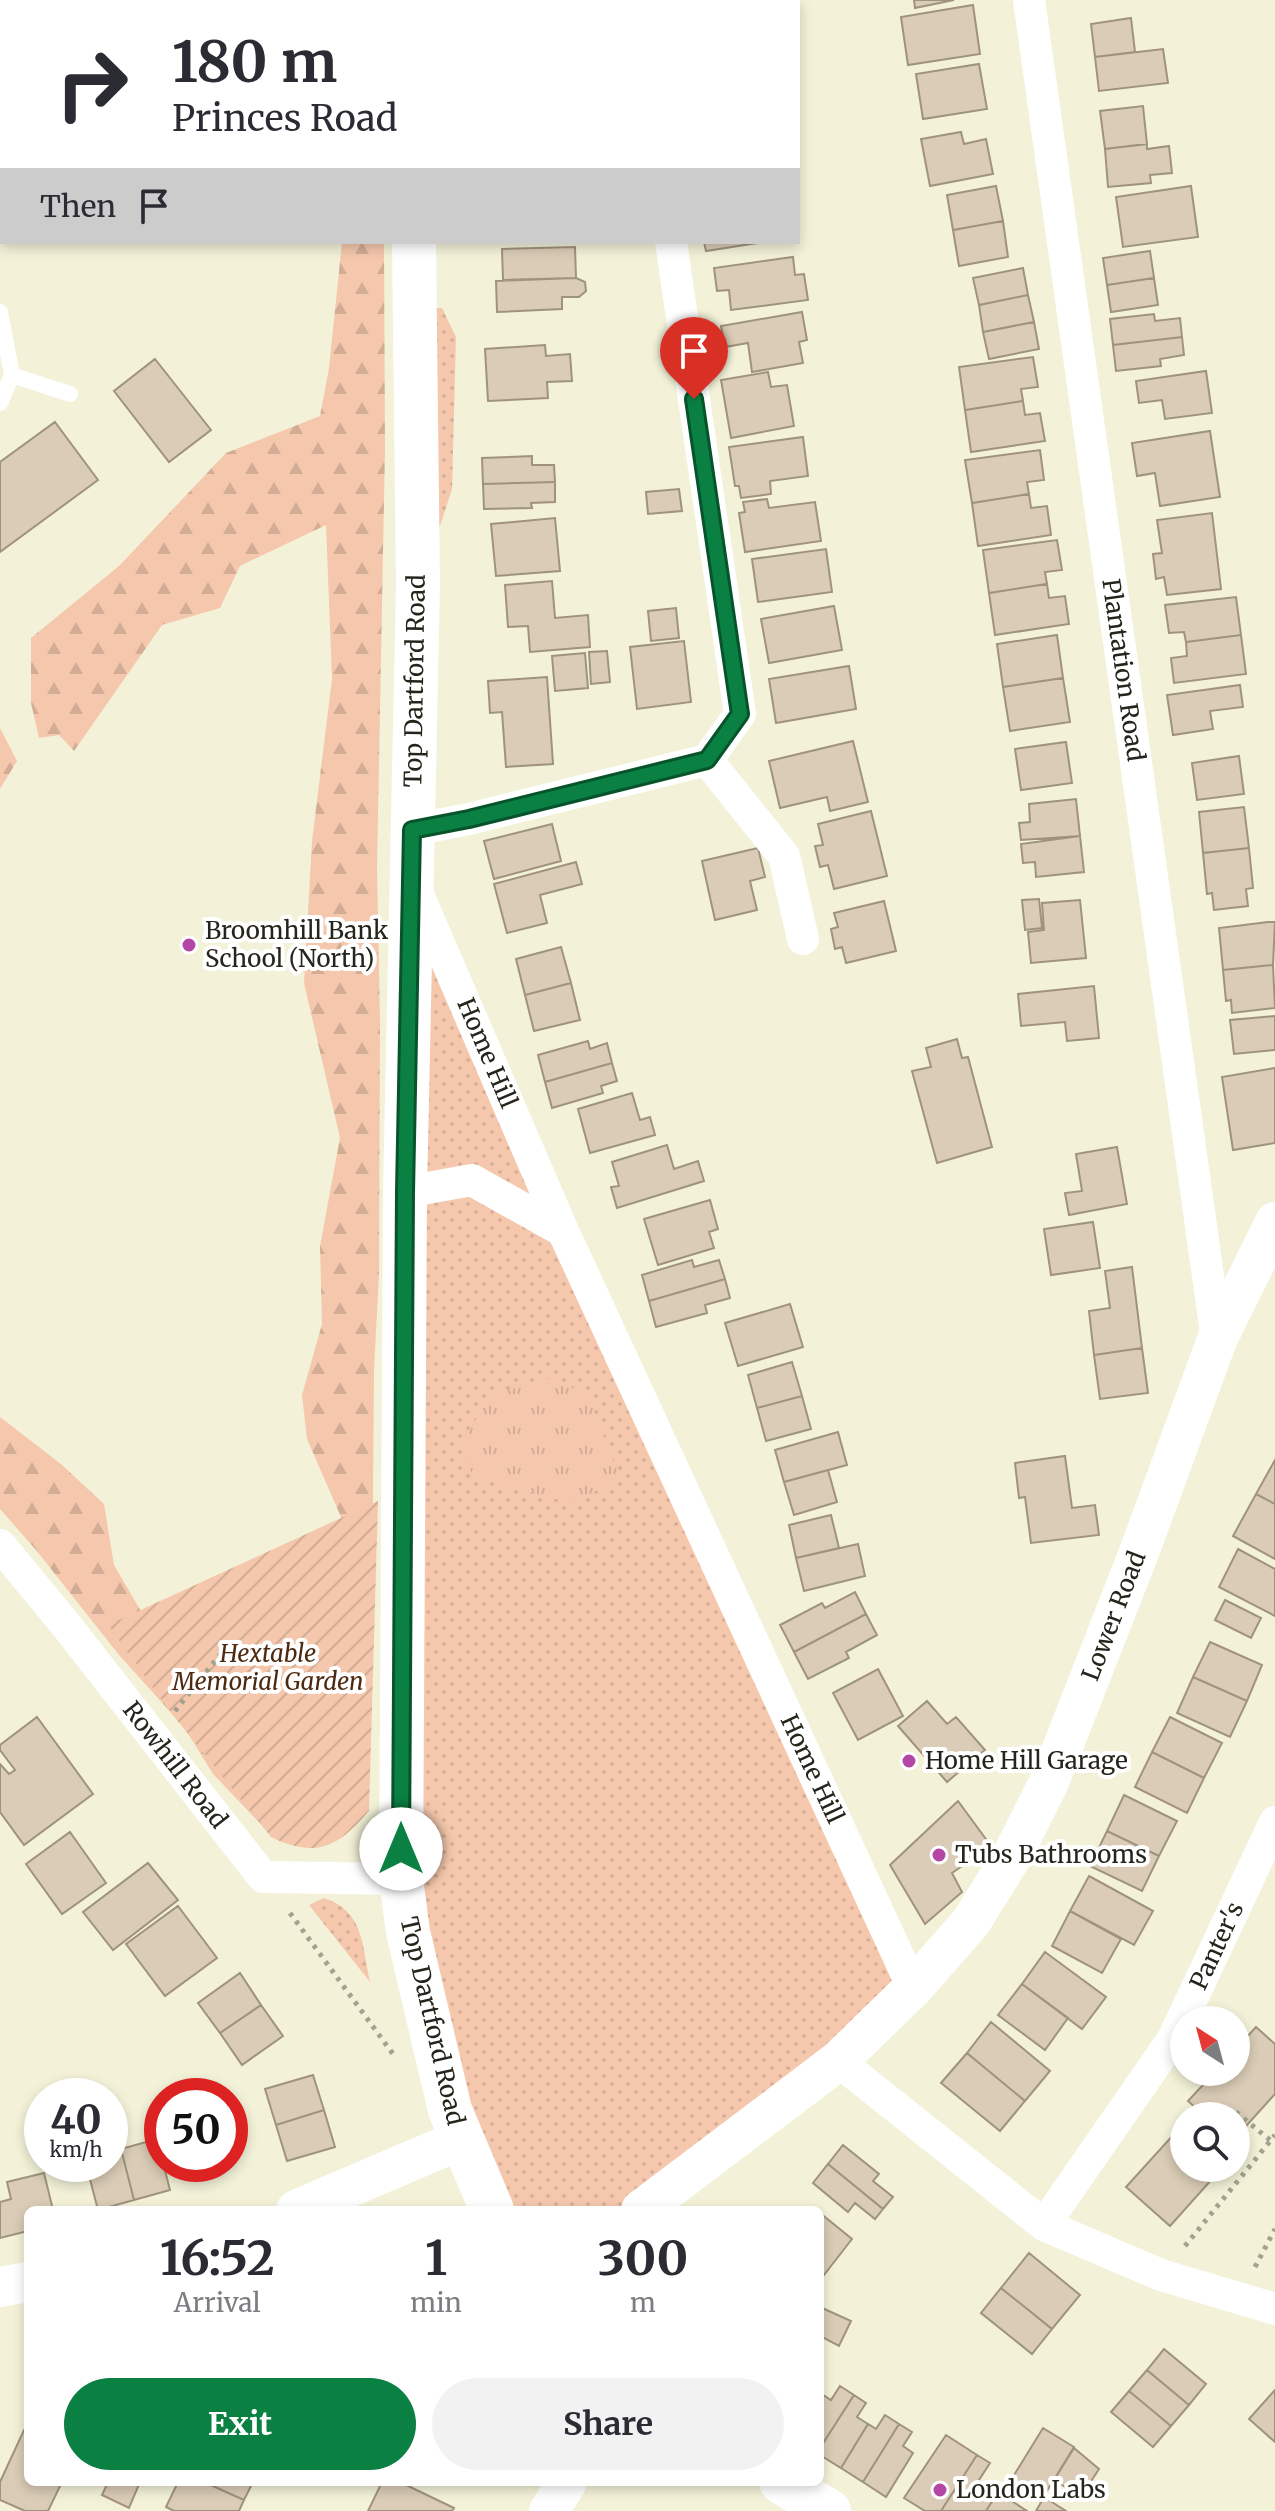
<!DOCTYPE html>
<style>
:root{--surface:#fff;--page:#f2f2f3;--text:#2b2b33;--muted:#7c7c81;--accent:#0b8043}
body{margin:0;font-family:Merriweather,serif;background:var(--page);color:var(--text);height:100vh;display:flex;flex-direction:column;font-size:30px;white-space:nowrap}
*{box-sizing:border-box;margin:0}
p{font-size:26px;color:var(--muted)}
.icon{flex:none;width:44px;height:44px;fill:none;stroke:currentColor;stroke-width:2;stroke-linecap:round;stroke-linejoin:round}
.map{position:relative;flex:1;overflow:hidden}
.drawer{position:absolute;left:24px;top:2206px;width:800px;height:280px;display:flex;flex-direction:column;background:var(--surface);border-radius:12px;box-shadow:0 4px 12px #0003}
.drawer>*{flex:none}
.top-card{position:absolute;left:0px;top:0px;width:800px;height:244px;box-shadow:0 4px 12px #0003;background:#fff;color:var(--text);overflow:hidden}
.needle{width:52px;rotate:324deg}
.tools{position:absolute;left:1170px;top:2006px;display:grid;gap:16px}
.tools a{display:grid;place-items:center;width:80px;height:80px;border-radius:50%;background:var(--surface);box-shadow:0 4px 12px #0003;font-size:40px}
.speed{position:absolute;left:24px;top:2078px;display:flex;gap:16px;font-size:40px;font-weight:700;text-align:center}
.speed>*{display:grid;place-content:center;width:104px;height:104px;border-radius:50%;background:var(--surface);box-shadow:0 4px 12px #0003;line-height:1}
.speed small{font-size:20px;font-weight:400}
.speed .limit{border:12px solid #d22;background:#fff;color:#111}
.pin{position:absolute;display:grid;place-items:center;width:68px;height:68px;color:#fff;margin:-82px -34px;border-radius:50% 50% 50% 0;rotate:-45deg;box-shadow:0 0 8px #0007}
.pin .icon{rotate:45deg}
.me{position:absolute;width:88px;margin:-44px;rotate:0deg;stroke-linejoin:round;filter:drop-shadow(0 0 6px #0008)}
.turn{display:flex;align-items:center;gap:28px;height:168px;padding:0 40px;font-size:36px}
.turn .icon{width:104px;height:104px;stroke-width:2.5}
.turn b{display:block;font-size:56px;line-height:68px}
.then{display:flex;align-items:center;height:76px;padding:0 40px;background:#0003;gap:16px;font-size:30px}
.eta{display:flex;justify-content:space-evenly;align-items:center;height:136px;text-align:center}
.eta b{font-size:48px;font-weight:700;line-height:56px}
.action{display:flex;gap:16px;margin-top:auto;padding:16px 40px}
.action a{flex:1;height:92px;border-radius:48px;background:var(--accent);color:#fff;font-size:32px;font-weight:700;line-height:92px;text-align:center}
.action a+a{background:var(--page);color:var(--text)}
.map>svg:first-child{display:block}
.grass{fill:url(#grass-dots)}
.forest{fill:url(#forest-firs)}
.park{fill:url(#park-tufts)}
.garden{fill:url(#garden-furrows)}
.building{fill:#daccb6;stroke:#a0937d;stroke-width:2}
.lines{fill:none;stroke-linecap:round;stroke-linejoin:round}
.path{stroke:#a3a28e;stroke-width:5;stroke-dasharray:4 6;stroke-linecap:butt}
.service{stroke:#fff;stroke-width:16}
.minor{stroke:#fff;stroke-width:32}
.tertiary{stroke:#fff;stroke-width:40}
.secondary{stroke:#fff;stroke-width:44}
.route-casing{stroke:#07532c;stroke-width:20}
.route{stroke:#0b8043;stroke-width:14}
.poi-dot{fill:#b447a6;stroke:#fff;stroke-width:3}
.labels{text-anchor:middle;stroke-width:8;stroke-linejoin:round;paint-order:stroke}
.street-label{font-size:24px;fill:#25251b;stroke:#fff}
.poi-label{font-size:24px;fill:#25251b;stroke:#fff;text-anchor:start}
.park-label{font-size:24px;font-style:italic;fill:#4d290f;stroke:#fff}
</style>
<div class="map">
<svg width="1275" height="2511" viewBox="0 0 1275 2511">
<defs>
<pattern id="grass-dots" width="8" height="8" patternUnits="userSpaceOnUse" patternTransform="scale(2)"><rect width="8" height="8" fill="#f5c8ad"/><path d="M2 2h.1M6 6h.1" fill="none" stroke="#d2ac94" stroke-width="1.8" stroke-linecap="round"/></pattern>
<pattern id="forest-firs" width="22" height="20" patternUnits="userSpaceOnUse" patternTransform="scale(2)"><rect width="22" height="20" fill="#f5c8ad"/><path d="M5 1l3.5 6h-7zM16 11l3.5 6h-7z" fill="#d2ac94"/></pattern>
<pattern id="park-tufts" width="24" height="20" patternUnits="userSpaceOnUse" patternTransform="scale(2)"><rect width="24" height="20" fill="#f5c8ad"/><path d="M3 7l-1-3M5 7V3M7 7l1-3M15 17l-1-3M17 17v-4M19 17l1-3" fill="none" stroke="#d2ac94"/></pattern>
<pattern id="garden-furrows" width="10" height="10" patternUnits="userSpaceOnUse" patternTransform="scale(2)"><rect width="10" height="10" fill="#f5c8ad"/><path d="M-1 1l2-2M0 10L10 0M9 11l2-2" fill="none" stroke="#d2ac94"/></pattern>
</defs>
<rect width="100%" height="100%" fill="#f3f2d8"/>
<path class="grass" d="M442,308l14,29 -4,152 -12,37 -22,-2v-215z
M411,878l150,350 -89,-49 -65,11z
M472,1182l91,49 348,757 -270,222h-147l-85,-279 -3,-738z
M324,1898c40,13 38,47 46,84l-61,-77z"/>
<path class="forest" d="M342,242h42l1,206 -8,420 3,154 -1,252 -5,96 -2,245 -101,220 -58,-61 -29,-47 -65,-72 -83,-105 -36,-41v-92l61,47 43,40 10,61 28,48 201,-25 -2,-71 -34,-78 -5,-44 20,-71 -2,-78 20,-108 -36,-155 8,-142 20,-162 -6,-154 -86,41 -20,42 -58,17 -88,126 -15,-16 -20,3 -8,-35v-65l88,-72 107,-113 94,-37 9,-48z
M0,728l17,33 -17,28z"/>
<path class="park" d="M551,1378l37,17 33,85 -52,23 -96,-27 -13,-31 31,-50z"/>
<path class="garden" d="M378,1501l-9,310c-31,36 -53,48 -98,26l-99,-123 -64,-89z"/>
<path class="building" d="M688,0h42v2h-41z
M914,0h40l-39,8z
M973,5l7,49 -72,11 -7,-48z
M1131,18l4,34 -40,5 -4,-33z
M1163,49l5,34 -69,8 -4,-34z
M979,64l8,45 -64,10 -7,-45z
M2,86v41l-2,2v-41z
M1143,106l4,38 -42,5 -5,-38z
M961,132l3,12 22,-5 7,35 -63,12 -9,-47z
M1147,144v5l22,-3 3,27 -22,2 1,8 -43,4 -3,-38z
M996,186l7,35 -50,9 -6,-35z
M1191,186l7,51 -75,10 -7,-50z
M1003,221l5,36 -49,9 -6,-36z
M704,242h60l-58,9z
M575,247l1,31 -73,2 -1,-31z
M1150,251l4,27 -47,7 -4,-27z
M793,257l2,18 9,-1 4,26 -77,10 -2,-20 -12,1 -3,-23z
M1023,268l5,27 -49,10 -6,-27z
M576,278l9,4 1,9 -7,6h-17v12l-65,3 -1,-31z
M1154,278l4,27 -47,7 -4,-27z
M1028,295l6,27 -51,10 -4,-27z
M802,312l5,28 -8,2 4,21 -51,9 -4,-29 -23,4 -4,-21z
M1154,314l1,7 25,-3 2,19 -69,8 -3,-26z
M1034,322l5,27 -50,10 -6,-27z
M1182,337l2,18 -24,4 1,7 -45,5 -3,-26z
M545,345l1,11 24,-2 2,27 -25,1 1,16 -60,3 -3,-52z
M1033,357l5,30 -17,2 2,12 -58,9 -6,-43z
M155,359l56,71 -42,32 -55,-71z
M1206,371l6,42 -47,6 -3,-19 -23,3 -3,-22z
M768,372l3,15 16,-2 7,41 -63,12 -10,-58z
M1023,401l2,14 15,-2 5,28 -74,11 -6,-42z
M55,422l43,58 -98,72v-90z
M1210,431l10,66 -60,9 -5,-33 -18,3 -5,-33z
M803,437l5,39 -38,5 1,13 -30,4 -2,-12h-4l-6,-39z
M1040,450l4,30 -17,2 2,12 -57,9 -7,-43z
M532,456v9h22l1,17 -72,2 -1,-26z
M555,482v20l-24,1 1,5 -48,1 -1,-25z
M679,489l3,22 -34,3 -2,-22z
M1029,494l2,14 16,-2 4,29 -73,11 -6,-43z
M767,499l2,9 46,-6 6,39 -76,11 -6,-39 6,-1 -2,-10z
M1212,513l9,76 -54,6 -3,-18 -8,2 -3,-25 9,-1 -5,-33z
M555,518l5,53 -64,5 -5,-52z
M1057,540l5,30 -17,2 2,12 -58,9 -6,-43z
M826,549l6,43 -74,10 -6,-43z
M552,581l3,37 33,-3 2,32 -60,5 -2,-26 -20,1 -3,-42z
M1047,584l2,14 16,-2 4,28 -74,11 -6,-42z
M1236,597l5,38 -55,7 -2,-10 -15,1 -4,-28z
M834,606l8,44 -73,13 -8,-44z
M676,608l3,30 -28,3 -3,-30z
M1057,635l6,43 -60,9 -6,-43z
M1241,635l5,39 -72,9 -3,-25 16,-2 -1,-14z
M684,641l7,61 -54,7 -7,-62z
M607,651l3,31 -19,2 -2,-32z
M585,653l3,35 -33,3 -3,-35z
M849,666l7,43 -80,14 -7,-44z
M547,677l6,87 -47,3 -4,-55 -12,1 -2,-32z
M1063,678l7,44 -60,9 -7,-44z
M1240,685l3,22 -33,4 3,18 -40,6 -6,-40z
M853,741l15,61 -38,9 -3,-14 -47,11 -11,-47z
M1066,742l6,41 -51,7 -6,-41z
M1239,756l5,38 -47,6 -5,-37z
M1076,799l4,37 -59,4 -2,-17 11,-1 -1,-18z
M1244,807l5,41 -46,5 -4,-41z
M871,811l16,65 -53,13 -6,-24 -8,2 -5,-21 8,-1 -5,-21z
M552,824l9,37 -67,18 -10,-38z
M1080,836l4,36 -48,5 -1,-15 -12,1 -2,-19z
M758,848l7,29 -15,4 7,29 -42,10 -13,-59z
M1249,848l4,40 -7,1 2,17 -34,4 -2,-17 -5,1 -4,-41z
M576,862l6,22 -42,11 7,28 -40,10 -13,-49z
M1039,899l3,29 -17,2 -3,-30z
M1080,900l6,58 -55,5 -3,-31 16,-2 -2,-27z
M884,901l12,50 -50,12 -4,-16 -7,2 -4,-20 7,-2 -4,-14z
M1268,922h7l-2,43 -50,5 -4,-42z
M561,947l10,36 -46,12 -9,-36z
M1273,965l2,43 -43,5 -1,-13 -5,1 -3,-31z
M571,983l9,37 -46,11 -9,-36z
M1094,986l5,52 -32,3 -2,-19 -44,4 -3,-32z
M1275,1016v34l-41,4 -4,-34z
M957,1039l5,19 6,-1 24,90 -55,16 -25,-92 19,-4 -5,-19z
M588,1041l2,8 17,-6 5,20 -67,19 -7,-27z
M612,1063l5,18 -16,5 2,7 -51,15 -7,-26z
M1275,1068v75l-42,7 -11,-73z
M632,1093l8,27 10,-3 5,18 -65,18 -12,-44z
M667,1145l7,24 24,-8 6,20 -87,27 -6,-21 8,-1 -7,-24z
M1117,1147l10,57 -58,11 -4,-22 17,-2 -6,-37z
M710,1200l8,29 -9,3 5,16 -56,17 -14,-46z
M1093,1222l7,46 -49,7 -7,-46z
M692,1260l2,7 25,-7 6,19 -76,22 -7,-26z
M1132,1267l10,81 -48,7 -5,-44 21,-3 -5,-37z
M725,1279l5,19 -25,7 2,8 -51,14 -7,-26z
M790,1304l13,43 -65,19 -13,-43z
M1142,1348l6,45 -48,6 -6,-44z
M792,1362l10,34 -45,12 -9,-33z
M802,1396l9,33 -45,12 -9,-33z
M838,1432l9,33 -63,17 -9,-32z
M1065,1456l7,52 23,-3 4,30 -68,8 -6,-46 -6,1 -4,-35z
M1275,1460v44l-19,-10z
M828,1470l9,32 -43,13 -10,-33z
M1256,1494l19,10v55l-42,-23z
M831,1515l8,33 -43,10 -7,-33z
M858,1544l7,32 -61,15 -8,-33z
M1238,1549l37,20v47l-56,-29z
M855,1592l11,22 -72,38 -14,-27 42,-22 3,5z
M1225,1600l36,18 -10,20 -36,-18z
M866,1614l11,21 -31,17 3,6 -41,21 -14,-27z
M1210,1642l52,23 -15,36 -54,-24z
M878,1669l25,47 -45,24 -25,-47z
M1193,1677l54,24 -17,36 -53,-24z
M927,1701l20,23 9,-7 29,33 -38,32 -49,-56z
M37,1717l56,77 -69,51 -24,-33v-48l9,10 6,-4 -15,-20v-5z
M1170,1717l52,26 -18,35 -52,-26z
M1152,1752l52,26 -17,35 -52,-26z
M1124,1795l53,26 -18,35 -52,-25z
M958,1801l33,45 -39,27 10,19 -37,32 -35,-59z
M1107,1831l52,25 -17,35 -52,-25z
M70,1832l36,51 -44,31 -36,-50z
M148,1863l30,37 -65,50 -30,-38z
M1089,1876l64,35 -19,34 -64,-34z
M178,1906l39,52 -52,38 -39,-52z
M1070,1911l51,28 -19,34 -50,-27z
M1045,1952l61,45 -24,32 -60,-45z
M240,1973l21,32 -41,28 -22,-30z
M1022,1984l46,34 -23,32 -47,-35z
M261,2005l22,31 -41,29 -22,-32z
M991,2022l59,49 -25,30 -58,-48z
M1256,2027l19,17v50l-37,41 8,7 -10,10v-36h-45l6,-7 -9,-8 27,-29h21v-23z
M967,2053l58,48 -25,30 -59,-48z
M313,2075l11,35 -48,15 -11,-36z
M324,2110l11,37 -48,14 -11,-36z
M1184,2123v45h38l-52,58 -44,-39z
M157,2139l13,51 -36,10 -13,-51z
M843,2145l36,29 -6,7 20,16 -10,12 -55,-45z
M121,2149l13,51 -36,10 -12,-46h24v-13z
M828,2164l55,45 -8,10 -20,-16 -7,9 -35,-29z
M44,2173l9,37h-25v21l-28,7v-36l11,-3 -4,-17z
M820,2213l32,26 -32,41z
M1029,2253l51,42 -28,34 -51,-41z
M1001,2288l51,41 -20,25 -51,-41z
M820,2307l31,14 -12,25 -19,-10z
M1164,2349l42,35 -17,21 -42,-35z
M1147,2370l42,35 -18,21 -42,-35z
M840,2386l14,9 -34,53v-55l11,7z
M1275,2390v52l-26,-23z
M1129,2391l42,35 -18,21 -42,-35z
M854,2395l12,8 -9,14 11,7 -27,44 -21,-13v-7z
M885,2415l14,9 -36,58 -22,-14 27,-44 8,5z
M899,2424l13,8 -9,14 10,7 -27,44 -23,-15z
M1043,2428l31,19 -32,52 -31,-19z
M24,2430l4,2v50h34l-14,29h-23l-25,-11v-18z
M946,2435l31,20 -36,56h-16l-21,-13z
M1074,2448l25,21 -18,28 -27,-17z
M977,2455l13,8 -11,17 19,12 -12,19h-45z
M108,2482h32l-11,26 -27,-13z
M178,2482h26l40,18 -5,11h-65l-8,-4z
M204,2482h49l-9,18z
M382,2482h18l54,26 -2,3h-84z
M998,2492l29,19h-41z
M1044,2497l22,14h-30z"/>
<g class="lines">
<path class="path" d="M175,1711l47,-59 21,-13
M290,1913l103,141
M1236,2112l34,28
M1185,2246l90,-111
M1255,2267l20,-38"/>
<path class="service" d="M0,312l12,63 58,19
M0,403l12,-28"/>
<path class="minor" d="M656,0v2
M1029,0l188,1340
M707,760l77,96 19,83
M412,830l57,-11 238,-59 33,-46 -69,-472
M416,890l147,341 350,757
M405,1192l67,-12 91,51
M0,1545l66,80 197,252 138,2
M838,2061l206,164 117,50 114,34
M1044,2225l129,-186 102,-217"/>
<path class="tertiary" d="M296,2210l164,-70
M641,2210l197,-149 75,-73 58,-66 41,-66 37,-74 89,-227 79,-215 58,-118
M0,2287l28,-5
M549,2511l18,-29"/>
<path class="secondary" d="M419,2v-2
M414,242l4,344 -13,606 -4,687 7,53 42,178 42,100
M781,2482l48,29"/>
</g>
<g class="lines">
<g class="route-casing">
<path id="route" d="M401,1849l4,-657 7,-362 57,-11 238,-59 33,-46 -46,-315"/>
</g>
<use href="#route" class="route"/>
</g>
<g class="poi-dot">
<circle cx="189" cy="945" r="8"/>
<circle cx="909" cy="1761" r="8"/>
<circle cx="939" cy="1855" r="8"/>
<circle cx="940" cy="2490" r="8"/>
</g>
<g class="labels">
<g class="street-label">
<text transform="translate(1123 670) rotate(82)" y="8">Plantation Road</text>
<text transform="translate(415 681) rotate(-89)" y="8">Top Dartford Road</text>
<text transform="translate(487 1053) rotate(67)" y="8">Home Hill</text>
<text transform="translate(1114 1616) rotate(-69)" y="8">Lower Road</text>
<text transform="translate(175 1765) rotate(52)" y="8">Rowhill Road</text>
<text transform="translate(812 1769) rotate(65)" y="8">Home Hill</text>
<text transform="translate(1217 1946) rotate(-65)" y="8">Panter's</text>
<text transform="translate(432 2021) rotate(77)" y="8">Top Dartford Road</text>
</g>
<g class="poi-label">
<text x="205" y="939">Broomhill Bank<tspan x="205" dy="28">School (North)</tspan></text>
<text x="925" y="1769">Home Hill Garage</text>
<text x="955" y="1863">Tubs Bathrooms</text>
<text x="956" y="2498">London Labs</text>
</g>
<g class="park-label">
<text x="268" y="1662">Hextable<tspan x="268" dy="28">Memorial Garden</tspan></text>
</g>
</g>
</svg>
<div class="tools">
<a><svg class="needle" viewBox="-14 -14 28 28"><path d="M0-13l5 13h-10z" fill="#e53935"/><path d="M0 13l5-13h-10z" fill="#7c7c81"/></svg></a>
<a><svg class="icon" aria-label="search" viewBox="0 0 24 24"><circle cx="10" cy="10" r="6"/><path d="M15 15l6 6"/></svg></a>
</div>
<div class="speed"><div>40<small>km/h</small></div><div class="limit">50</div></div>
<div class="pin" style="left:694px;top:399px;background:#d93025"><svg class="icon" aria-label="arrive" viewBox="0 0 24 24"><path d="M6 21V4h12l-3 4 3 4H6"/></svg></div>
<svg class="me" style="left:401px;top:1849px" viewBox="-20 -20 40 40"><circle r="19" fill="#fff"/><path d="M0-13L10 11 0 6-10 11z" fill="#0b8043"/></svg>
<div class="top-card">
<div class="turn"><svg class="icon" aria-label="right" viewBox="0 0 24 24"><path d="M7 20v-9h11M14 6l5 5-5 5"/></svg><div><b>180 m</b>Princes Road</div></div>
<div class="then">Then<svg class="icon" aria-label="arrive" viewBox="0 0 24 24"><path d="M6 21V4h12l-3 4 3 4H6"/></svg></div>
</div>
<section class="drawer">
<div class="eta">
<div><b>16:52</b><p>Arrival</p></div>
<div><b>1</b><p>min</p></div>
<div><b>300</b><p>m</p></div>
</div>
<div class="action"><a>Exit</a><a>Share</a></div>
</section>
</div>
